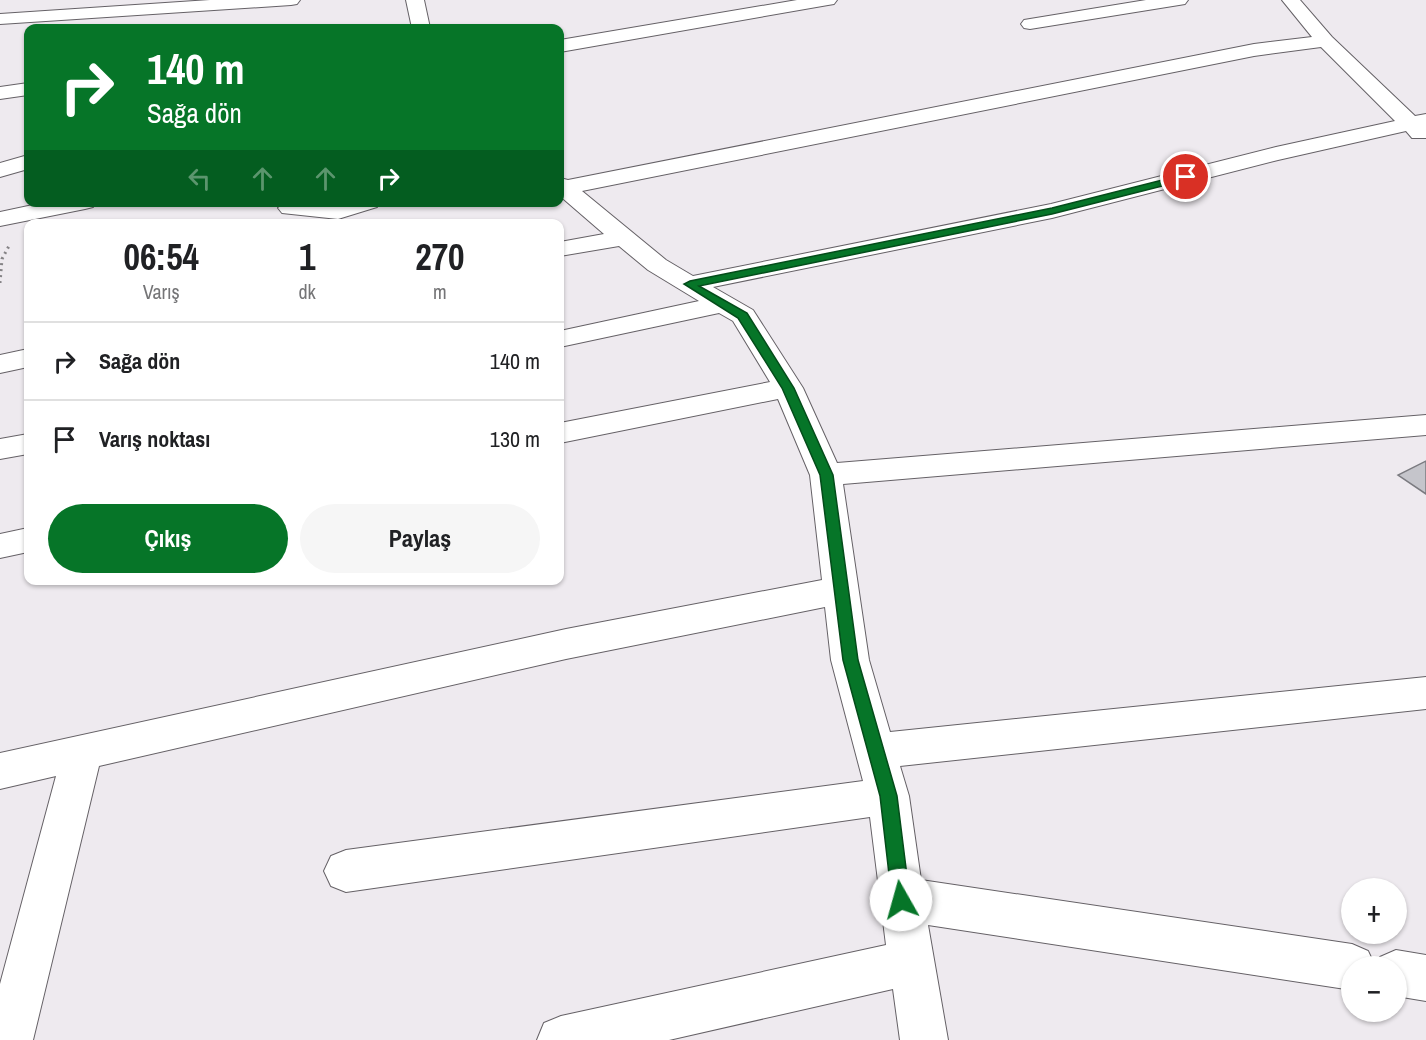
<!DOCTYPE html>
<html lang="tr">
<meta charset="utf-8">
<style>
:root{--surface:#fff;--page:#f6f6f6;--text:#202124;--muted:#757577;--line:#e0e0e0;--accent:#067528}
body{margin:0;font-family:"Archivo Narrow",sans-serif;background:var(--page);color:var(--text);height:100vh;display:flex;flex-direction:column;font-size:22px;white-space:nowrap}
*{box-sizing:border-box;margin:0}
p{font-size:20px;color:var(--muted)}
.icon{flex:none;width:33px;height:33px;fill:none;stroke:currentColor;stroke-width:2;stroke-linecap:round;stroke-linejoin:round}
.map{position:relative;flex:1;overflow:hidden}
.sheet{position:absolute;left:24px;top:219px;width:540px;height:366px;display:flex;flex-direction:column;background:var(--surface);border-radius:12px;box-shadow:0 2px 4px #0004}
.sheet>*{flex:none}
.banner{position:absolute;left:24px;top:24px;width:540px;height:183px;border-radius:12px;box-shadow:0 2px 4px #0004;background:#067528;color:#fff;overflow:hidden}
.fabs{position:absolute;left:1341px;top:878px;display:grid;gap:12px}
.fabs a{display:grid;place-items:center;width:66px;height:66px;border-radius:50%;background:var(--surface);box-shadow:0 2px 4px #0004;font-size:30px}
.pin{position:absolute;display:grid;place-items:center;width:51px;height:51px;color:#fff;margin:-26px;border:3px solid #fff;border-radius:50%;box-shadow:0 2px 6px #0007}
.me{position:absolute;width:66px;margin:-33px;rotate:353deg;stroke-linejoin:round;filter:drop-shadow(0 0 4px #0008)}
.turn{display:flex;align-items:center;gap:21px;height:126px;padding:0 24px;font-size:27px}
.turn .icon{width:78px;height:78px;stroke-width:2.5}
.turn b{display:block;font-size:42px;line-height:51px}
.lanes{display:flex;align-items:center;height:57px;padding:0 24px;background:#0003;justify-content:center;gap:30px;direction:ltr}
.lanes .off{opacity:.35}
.eta{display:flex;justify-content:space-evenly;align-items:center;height:102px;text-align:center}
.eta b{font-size:36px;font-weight:700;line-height:42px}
.button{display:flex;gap:12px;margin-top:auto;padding:12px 24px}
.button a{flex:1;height:69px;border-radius:36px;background:var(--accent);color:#fff;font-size:24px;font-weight:700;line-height:69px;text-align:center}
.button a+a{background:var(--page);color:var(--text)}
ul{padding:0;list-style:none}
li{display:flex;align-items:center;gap:18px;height:78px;padding:0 24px;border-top:2px solid var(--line)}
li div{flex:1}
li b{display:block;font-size:22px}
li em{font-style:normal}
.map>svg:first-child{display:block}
.building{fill:#c5c5cb;stroke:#7b7b80;stroke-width:1.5}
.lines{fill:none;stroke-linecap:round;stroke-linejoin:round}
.street-casing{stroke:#656166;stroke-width:2}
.path{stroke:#858386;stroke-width:3;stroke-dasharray:2 4;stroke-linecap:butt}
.street{fill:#fff;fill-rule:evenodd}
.route{fill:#067528;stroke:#044c1a;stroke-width:1.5}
</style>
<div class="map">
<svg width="1426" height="1040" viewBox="0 0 1426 1040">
<rect width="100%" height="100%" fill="#eeeaef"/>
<path class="building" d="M1426,461v33l-28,-19z"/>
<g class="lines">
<g class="street-casing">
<path id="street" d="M210,0h90l-3,4 -6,1 -291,19v-10z
M406,0h18l6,28h-18z
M797,0h40l-3,4 -6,1 -268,47v-12z
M1146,0h42l-3,4 -6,1 -149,24 -6,-1 -3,-4 3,-4 6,-1z
M1282,0h18l32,37 83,79 11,-2v24h-14l-6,-7 -128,29 -226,58 -339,69 40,23 50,78 34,75 589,-48v20l-583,49 26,176 21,72 536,-55v32l-526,57 9,30 12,84 431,64 16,7 7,15h-23v24l-424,-65 20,115h-48l-7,-51 -224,51h-132l7,-17 17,-7 325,-71 -16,-128 -524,75 -15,-6 -7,-15 7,-15 15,-6 517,-69 -32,-121 -6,-53 -259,52 -467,107 -66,274h-33v-56l56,-208 -56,13v-36l566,-124 256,-49 -12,-105 -32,-76 -218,44v-20l210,-41 -37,-61 -14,-8 -159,34v-16l139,-30 -51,-31 -29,-24 -59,10v-14l44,-8 -44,-38v-18l8,2 686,-136 58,-7zM1321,47l74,74 -119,26 -225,57 -358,72 -27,-16 -84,-69 672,-135z
M28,83v12l-28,4v-12z
M28,155v14l-28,8v-14z
M47,202h49l-3,5 -8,2 -85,17v-14z
M309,202c24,2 47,0 71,0l-3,5 -39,12 -56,-6 -4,-5 6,-6z
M28,349v18l-28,6v-18z
M28,434v20l-28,5v-20z
M28,528v24l-28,6v-24z
M1396,950l30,5v46l-30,-5v-30h-20l4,-9z"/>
</g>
<path class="path" d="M0,283l2,-24 8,-15"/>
<use href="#street" class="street"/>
</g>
<path class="route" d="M1186,174l4,1v4l-138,35 -353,72 48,27 47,75 39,87 25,185 39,136 13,104 -3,6 -6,2 -7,-2 -2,-6 -12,-104 -37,-136 -23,-185 -38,-87 -44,-70 -54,-34 6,-3 362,-73z"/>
</svg>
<div class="fabs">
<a>+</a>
<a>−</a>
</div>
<div class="pin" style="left:1186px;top:177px;background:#d93025"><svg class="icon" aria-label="arrive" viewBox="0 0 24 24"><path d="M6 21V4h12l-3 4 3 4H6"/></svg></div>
<svg class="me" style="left:901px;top:900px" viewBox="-20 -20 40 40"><circle r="19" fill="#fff"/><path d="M0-13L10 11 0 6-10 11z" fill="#067528"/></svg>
<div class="banner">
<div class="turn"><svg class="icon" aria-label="right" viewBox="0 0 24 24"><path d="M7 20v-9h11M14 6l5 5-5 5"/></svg><div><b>140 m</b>Sağa dön</div></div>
<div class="lanes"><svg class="icon off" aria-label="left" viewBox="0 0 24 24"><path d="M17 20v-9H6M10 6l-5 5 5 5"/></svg><svg class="icon off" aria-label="ahead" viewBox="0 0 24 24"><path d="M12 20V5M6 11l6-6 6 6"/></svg><svg class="icon off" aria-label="ahead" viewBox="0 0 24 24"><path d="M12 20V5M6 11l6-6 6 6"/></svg><svg class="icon" aria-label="right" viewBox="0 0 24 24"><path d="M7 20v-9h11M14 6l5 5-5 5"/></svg></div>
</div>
<section class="sheet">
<div class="eta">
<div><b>06:54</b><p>Varış</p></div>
<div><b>1</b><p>dk</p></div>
<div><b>270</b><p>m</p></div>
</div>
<ul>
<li><svg class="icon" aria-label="right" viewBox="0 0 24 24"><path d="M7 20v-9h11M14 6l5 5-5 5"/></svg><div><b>Sağa dön</b></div><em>140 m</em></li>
<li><svg class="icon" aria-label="arrive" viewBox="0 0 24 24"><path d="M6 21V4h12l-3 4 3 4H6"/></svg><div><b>Varış noktası</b></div><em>130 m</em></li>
</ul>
<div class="button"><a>Çıkış</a><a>Paylaş</a></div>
</section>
</div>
